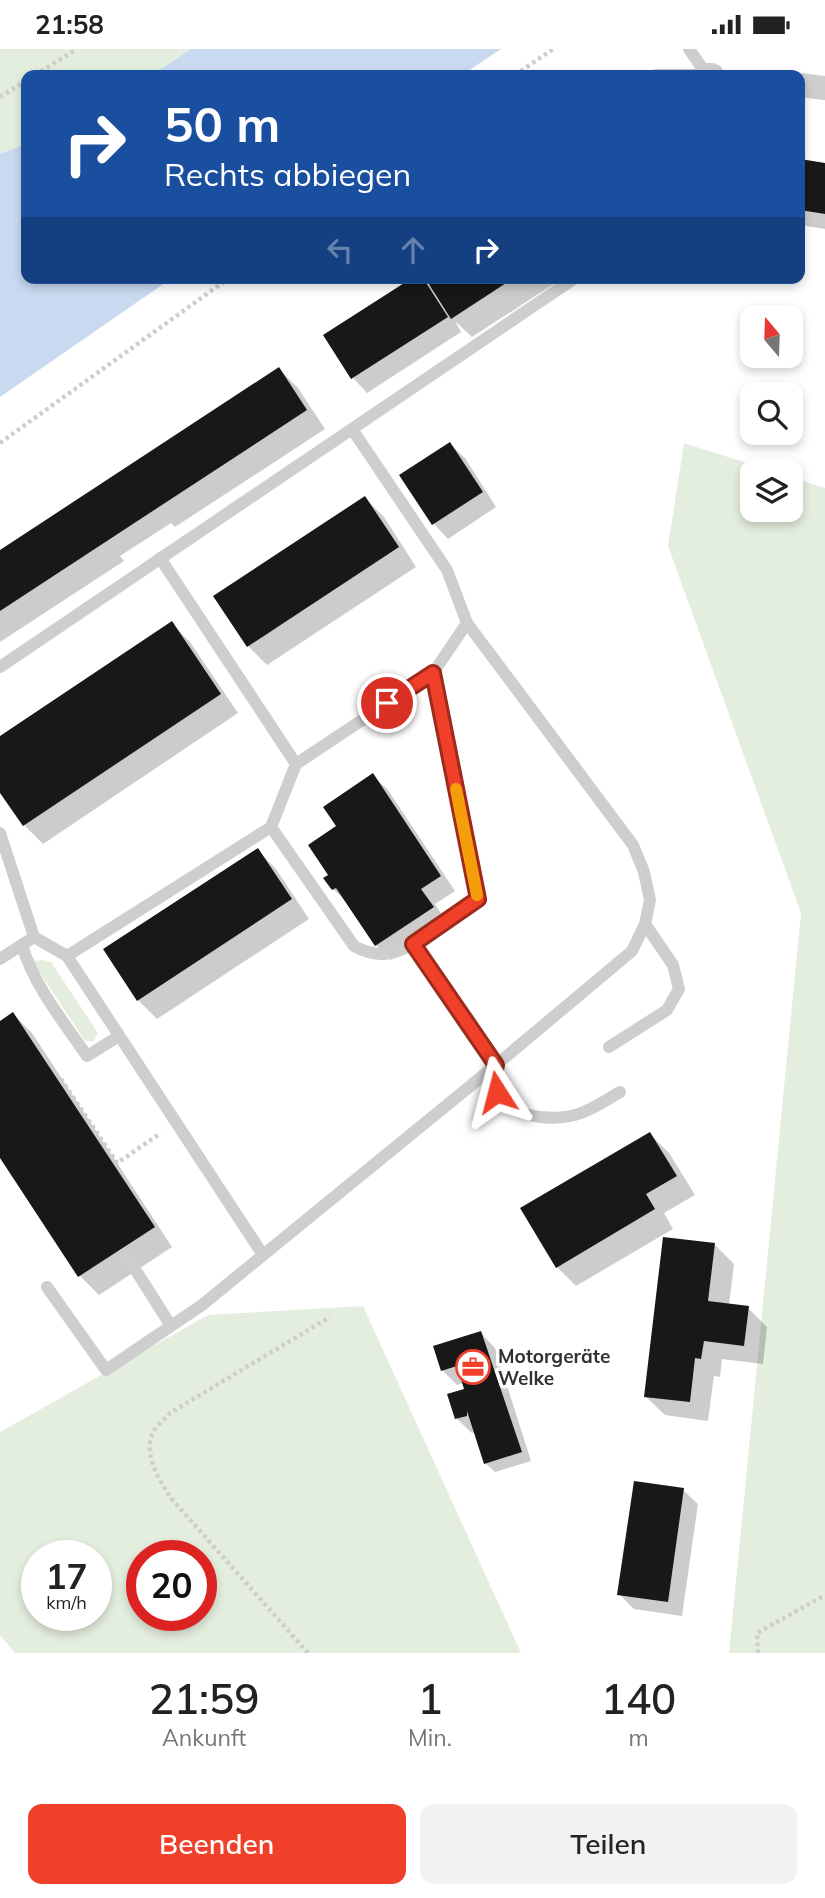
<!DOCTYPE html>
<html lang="de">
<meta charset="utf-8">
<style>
:root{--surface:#fff;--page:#f2f2f2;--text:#222;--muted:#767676;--accent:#f14029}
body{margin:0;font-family:Mulish,sans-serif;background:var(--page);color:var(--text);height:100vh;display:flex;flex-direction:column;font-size:26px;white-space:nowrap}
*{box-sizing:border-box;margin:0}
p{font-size:23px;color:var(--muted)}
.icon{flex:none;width:38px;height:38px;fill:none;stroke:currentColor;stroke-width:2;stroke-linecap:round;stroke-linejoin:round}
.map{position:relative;height:1604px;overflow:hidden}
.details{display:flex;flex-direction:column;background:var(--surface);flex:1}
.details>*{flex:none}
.hud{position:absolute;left:21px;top:21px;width:784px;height:214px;border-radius:14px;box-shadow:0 4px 10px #0003;background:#1a4fa0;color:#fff;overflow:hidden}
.needle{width:46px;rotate:341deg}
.tools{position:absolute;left:740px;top:256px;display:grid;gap:14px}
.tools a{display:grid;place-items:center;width:63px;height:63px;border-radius:14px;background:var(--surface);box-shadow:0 4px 10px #0003;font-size:35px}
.speed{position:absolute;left:21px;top:1491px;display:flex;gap:14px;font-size:35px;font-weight:700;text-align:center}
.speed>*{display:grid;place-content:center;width:91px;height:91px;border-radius:50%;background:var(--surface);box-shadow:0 4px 10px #0003;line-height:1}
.speed small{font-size:18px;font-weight:400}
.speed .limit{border:10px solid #d22;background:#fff;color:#111}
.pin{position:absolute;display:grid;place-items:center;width:60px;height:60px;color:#fff;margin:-30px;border:4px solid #fff;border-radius:50%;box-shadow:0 2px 7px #0007}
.me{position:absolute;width:77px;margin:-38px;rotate:351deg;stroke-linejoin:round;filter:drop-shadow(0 0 5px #0008)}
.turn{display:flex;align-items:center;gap:24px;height:147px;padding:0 28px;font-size:32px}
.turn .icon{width:91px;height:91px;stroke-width:2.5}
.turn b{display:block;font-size:49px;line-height:60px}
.lanes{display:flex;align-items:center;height:66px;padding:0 28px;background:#0003;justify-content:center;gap:35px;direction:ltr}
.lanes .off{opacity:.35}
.eta{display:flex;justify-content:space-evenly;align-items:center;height:119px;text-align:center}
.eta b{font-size:42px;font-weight:600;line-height:49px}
.cta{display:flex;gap:14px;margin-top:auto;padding:14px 28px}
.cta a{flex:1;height:80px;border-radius:14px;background:var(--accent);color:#fff;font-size:28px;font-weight:600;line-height:80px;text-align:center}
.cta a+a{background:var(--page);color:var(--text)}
.status{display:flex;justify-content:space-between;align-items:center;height:49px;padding:0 35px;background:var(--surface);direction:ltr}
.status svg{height:19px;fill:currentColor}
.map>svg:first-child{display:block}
.green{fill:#e4eede;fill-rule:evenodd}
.water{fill:#c9d9ef}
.shadow{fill:#0003}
.building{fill:#181818}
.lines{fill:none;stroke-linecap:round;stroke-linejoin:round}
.path{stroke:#cecece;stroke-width:4.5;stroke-dasharray:3.5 3.5;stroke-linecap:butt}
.lane{stroke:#cecece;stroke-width:12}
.street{stroke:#cecece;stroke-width:24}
.route-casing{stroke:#9d2a1b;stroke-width:18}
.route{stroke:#f14029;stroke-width:12}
.slow{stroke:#f59e0b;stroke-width:12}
.labels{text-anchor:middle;stroke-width:7;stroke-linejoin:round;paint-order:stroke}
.poi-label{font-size:19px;font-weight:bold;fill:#313131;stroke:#fff;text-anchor:start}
</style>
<div class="status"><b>21:58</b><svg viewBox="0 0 49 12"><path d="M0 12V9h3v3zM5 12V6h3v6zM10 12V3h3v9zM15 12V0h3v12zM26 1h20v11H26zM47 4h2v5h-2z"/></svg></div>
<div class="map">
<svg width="825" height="1604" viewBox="0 0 825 1604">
<rect width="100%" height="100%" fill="#fff"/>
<path class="green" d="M0,0h191l-39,26h-126v69l-26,10z
M684,394l88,28h-20v38h39v-32l34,11v1165h-96l72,-740 -133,-367z
M42,911l9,2 47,71 -4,8h-9l-53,-80z
M363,1257l158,347h-506l-15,-18v-203l208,-117zM37,1507h59v59h-59zM142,1507h59v59h-59z"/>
<path class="water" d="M191,0h310l-39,26h-310z
M26,95v134h146l-172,119v-243z"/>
<path class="shadow" d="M800,112l25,4v64l-25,-4z
M422,229l9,10 -4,-10h136l-91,59 -17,-16 6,11 -94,61 -14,-15z
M279,320l19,19 27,41 -150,98 -4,-4 -51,33 4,5 -124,81v-90z
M450,395l15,14 31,49 -48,32 -14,-15 -32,-48z
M365,449l19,19 32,50 -149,98 -19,-19z
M171,574l19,19 48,71 -195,131 -19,-19 -24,-35v-52z
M373,727l15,14 67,101 -20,13 12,19 -56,37 -15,-15 -28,-42 -15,-14 -3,-14 8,-49z
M257,801l19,19 33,50 -152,100 -19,-19z
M13,965l19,19 140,214 -73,48 -19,-19 -80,-121v-132z
M650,1085l19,19 26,42 -31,18 9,16 -97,57 -19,-19z
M715,1196l19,19 -5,41 19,3 19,19 -4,37 -41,-5 -2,18 -6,-1 -6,45 -43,-6 -20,-19z
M481,1284l14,15 36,113 -36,11 -10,-9 -9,-31 -4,1 -15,-14 9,-29 -2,-7 -7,2 -15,-15z
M683,1441l15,14 -16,112 -48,-7 -15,-15z"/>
<path class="building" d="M800,110l25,4v51l-25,-4z
M412,229h11l25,39 -97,62 -28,-44z
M425,229h89l-63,41z
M279,318l28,43 -307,201v-61z
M450,393l33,50 -51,33 -33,-50z
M365,447l34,51 -152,100 -34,-51z
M172,572l49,73 -198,132 -23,-33v-57z
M373,724l68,103 -20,13 13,18 -59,39 -39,-58 -4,2 -9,-12 5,-3 -20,-30 28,-19 -13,-19z
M258,799l34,51 -155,102 -34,-52z
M13,963l142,215 -77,50 -78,-119v-137z
M650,1083l27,44 -31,18 9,15 -99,59 -36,-60z
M663,1188l52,6 -7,58 41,5 -5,40 -40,-5 -3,18 -6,-1 -5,44 -46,-5z
M481,1282l41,121 -38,12 -17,-53v5l-12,3 -8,-25 17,-5 -7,-23 -16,5 -8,-25z
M634,1432l50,7 -16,114 -51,-7z"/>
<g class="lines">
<path class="path" d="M35,26l42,-26
M515,26l38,-26
M0,48l26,-16
M0,394l229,-165
M61,1030l56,84 44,-30
M308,1604l-138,-156c-11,-18 -26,-41 -18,-63 3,-7 13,-15 18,-21l160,-96
M758,1604l-1,-20 68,-38"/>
<path class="lane" d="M689,0l18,26
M656,26h51
M160,509l136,206 137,-91 34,-50 -20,-53 -95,-141
M0,618l575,-389
M433,624l45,226 -65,45 83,121 136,-114 13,-27 5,-24 -6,-28 -11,-27 -166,-222
M271,778l83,119c22,12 38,10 59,-2
M0,784l34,104
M22,896c12,41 41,76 65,111l32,-20
M67,907l196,299
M0,910l34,-22 33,19 204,-129 25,-63
M609,998l58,-37 12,-21 -6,-24 -28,-41
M496,1016c-3,13 -2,32 11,40 19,14 53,16 74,8 14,-5 27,-14 39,-21
M128,1209l43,68 31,-21 294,-240
M47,1238l59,83 65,-44"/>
<path class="street" d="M707,26h5
M800,36l25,3"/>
</g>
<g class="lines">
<g class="route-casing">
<path id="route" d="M387,654l46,-30 45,226 -65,45 83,121 -2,11 3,16"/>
</g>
<use href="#route" class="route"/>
<path class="slow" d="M456,740l21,106"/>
</g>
<defs>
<g id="office-ring" transform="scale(1.75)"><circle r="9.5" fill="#fff" stroke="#f14029" stroke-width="1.5"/><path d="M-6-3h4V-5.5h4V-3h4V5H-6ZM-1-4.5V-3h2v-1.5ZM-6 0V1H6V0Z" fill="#f14029"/></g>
</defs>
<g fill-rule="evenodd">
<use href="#office-ring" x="473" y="1318"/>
</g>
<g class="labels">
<g class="poi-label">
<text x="498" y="1314">Motorgeräte<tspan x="498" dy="22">Welke</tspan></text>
</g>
</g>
</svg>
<div class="tools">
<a><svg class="needle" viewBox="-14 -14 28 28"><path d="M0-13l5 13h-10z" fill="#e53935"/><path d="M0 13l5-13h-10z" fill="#767676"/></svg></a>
<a><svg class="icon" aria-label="search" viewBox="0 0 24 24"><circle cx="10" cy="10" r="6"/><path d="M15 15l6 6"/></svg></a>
<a><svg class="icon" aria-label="layers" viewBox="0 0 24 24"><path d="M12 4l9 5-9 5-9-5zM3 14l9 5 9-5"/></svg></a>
</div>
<div class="speed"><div>17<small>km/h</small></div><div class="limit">20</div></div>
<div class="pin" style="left:387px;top:654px;background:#d93025"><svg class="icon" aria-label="arrive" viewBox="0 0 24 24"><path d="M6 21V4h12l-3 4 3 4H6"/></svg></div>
<svg class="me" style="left:497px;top:1043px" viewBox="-20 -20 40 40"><path d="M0-17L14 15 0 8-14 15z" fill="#f14029" stroke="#fff" stroke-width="4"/></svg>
<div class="hud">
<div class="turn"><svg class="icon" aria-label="right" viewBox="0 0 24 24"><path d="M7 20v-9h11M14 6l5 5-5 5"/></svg><div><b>50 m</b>Rechts abbiegen</div></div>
<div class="lanes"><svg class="icon off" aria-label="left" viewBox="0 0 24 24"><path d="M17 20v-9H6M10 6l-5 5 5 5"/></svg><svg class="icon off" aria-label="ahead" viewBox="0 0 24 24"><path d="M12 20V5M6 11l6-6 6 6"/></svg><svg class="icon" aria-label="right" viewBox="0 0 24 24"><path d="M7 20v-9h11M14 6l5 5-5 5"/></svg></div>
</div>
</div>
<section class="details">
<div class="eta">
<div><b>21:59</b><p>Ankunft</p></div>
<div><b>1</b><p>Min.</p></div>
<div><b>140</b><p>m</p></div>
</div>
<div class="cta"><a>Beenden</a><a>Teilen</a></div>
</section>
